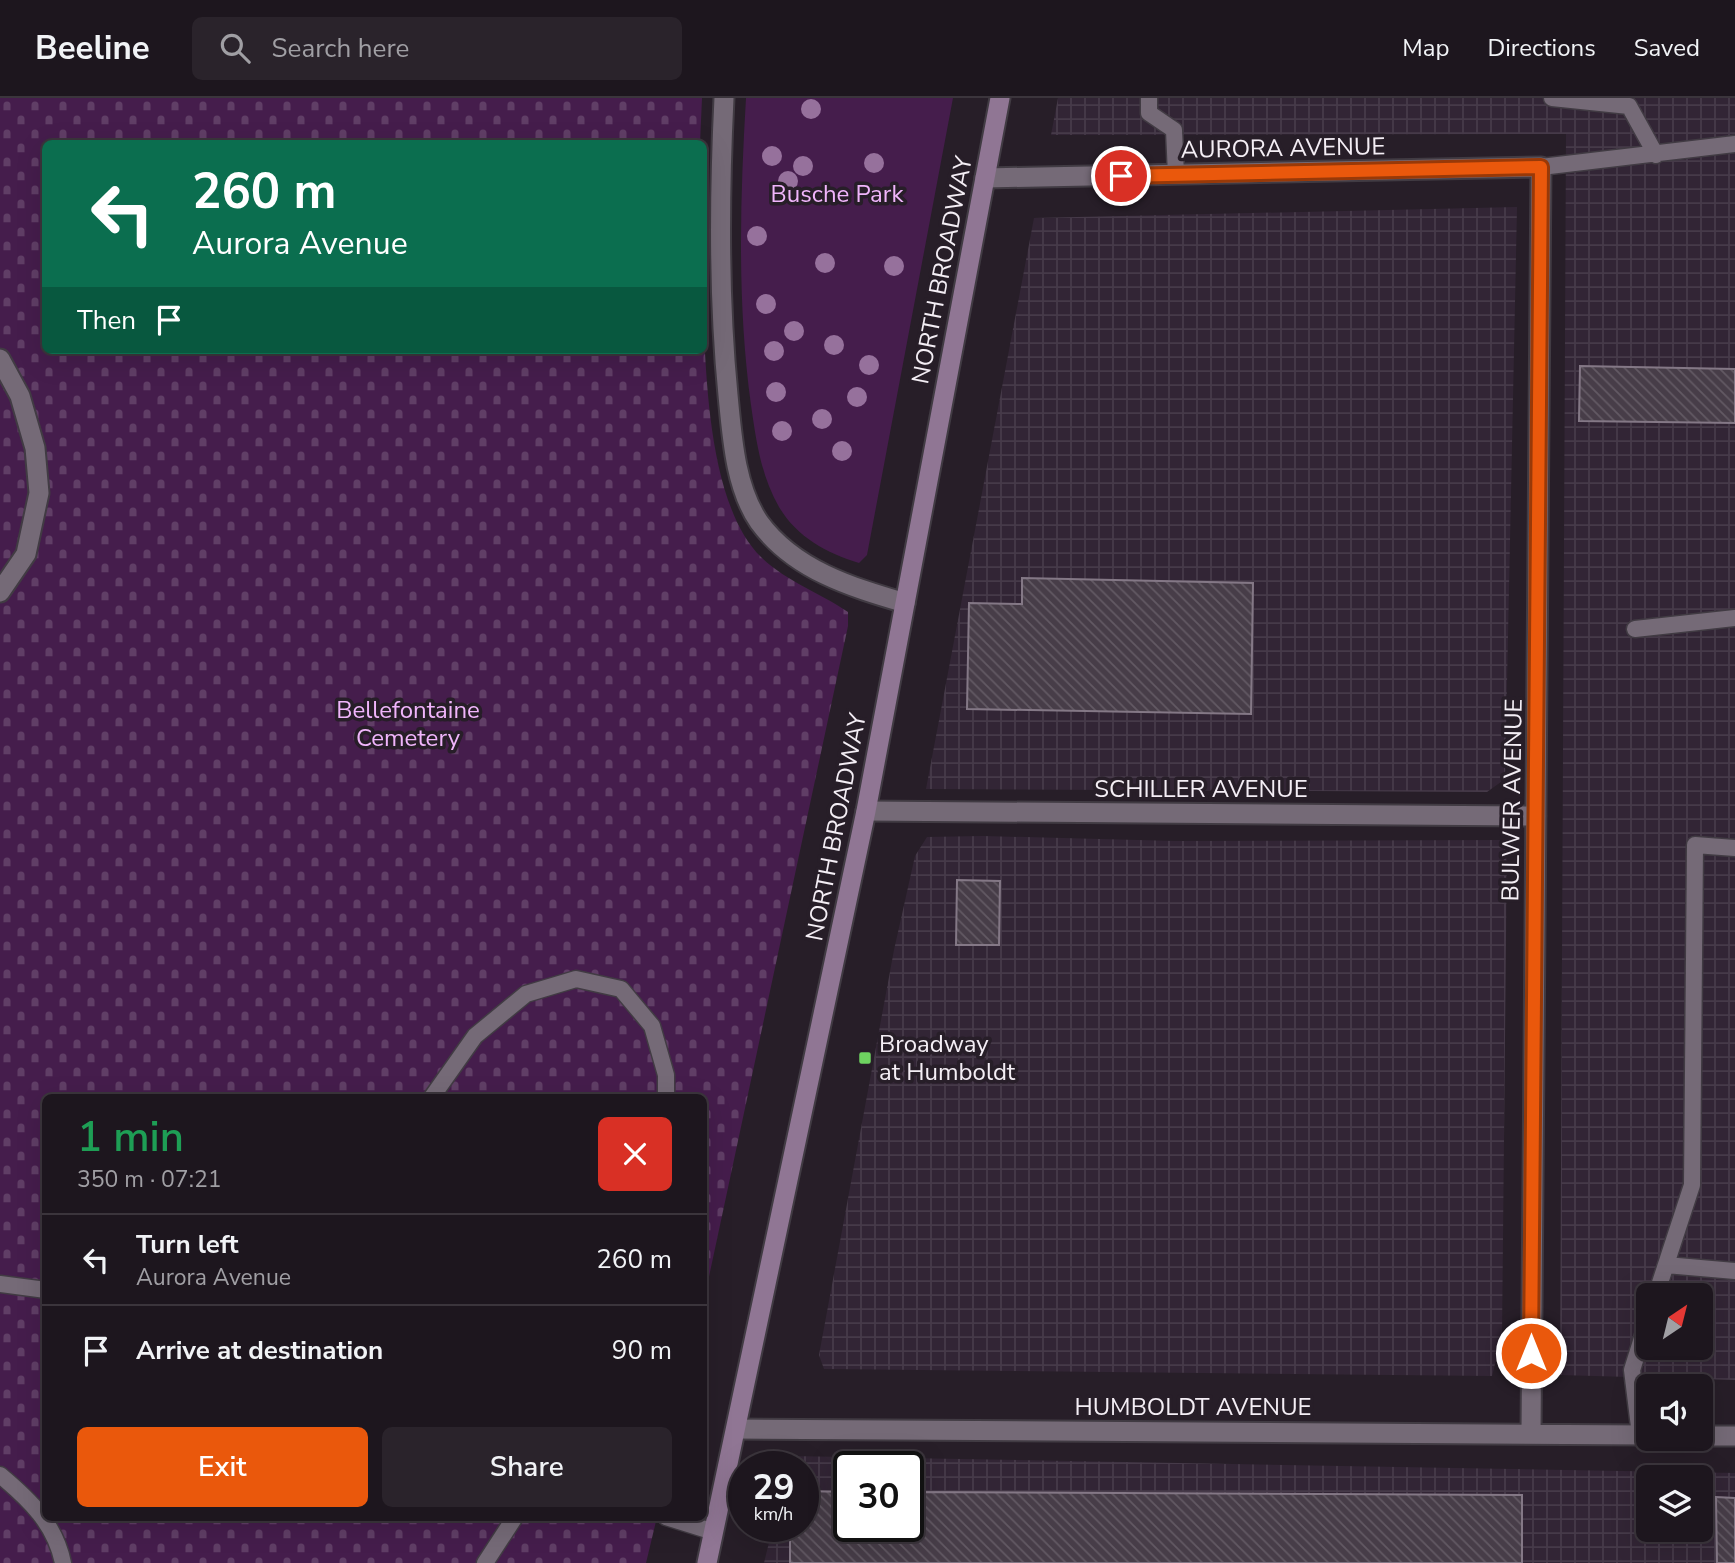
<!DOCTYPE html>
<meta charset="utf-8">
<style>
:root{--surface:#1d161e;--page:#2a232b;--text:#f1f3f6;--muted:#a09fa4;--line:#3b353c;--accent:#ea580c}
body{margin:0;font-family:"Nunito Sans",sans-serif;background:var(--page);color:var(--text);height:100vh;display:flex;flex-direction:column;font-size:26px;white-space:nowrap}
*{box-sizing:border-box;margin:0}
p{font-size:23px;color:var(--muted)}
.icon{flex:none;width:38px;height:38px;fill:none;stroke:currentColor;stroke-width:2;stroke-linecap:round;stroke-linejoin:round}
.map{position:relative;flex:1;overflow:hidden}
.drawer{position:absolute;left:42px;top:996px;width:665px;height:427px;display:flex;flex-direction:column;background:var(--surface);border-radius:10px;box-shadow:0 7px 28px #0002,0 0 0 2px var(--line)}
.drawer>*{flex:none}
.top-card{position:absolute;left:42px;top:42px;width:665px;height:214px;border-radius:10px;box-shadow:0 7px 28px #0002,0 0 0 2px var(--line);background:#0b6e4f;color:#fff;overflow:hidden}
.needle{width:46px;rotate:35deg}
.tools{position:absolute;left:1636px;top:1185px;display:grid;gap:14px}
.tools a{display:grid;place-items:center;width:77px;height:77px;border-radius:10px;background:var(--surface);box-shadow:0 7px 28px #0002,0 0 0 2px var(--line);font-size:35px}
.speed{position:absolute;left:728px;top:1353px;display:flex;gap:14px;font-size:35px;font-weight:700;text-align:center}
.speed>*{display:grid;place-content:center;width:91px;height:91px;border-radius:50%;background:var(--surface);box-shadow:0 7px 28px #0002,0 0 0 2px var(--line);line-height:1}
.speed small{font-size:18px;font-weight:400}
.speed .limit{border:4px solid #111;border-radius:10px;background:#fff;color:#111}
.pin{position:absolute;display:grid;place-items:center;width:60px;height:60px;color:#fff;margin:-30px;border:4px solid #fff;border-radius:50%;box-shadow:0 2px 7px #0007}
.me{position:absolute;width:77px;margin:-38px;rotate:0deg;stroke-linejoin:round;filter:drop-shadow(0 0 5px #0008)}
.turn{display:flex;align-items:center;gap:24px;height:147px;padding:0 35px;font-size:32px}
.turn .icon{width:91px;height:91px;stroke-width:2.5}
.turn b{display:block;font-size:49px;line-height:60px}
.then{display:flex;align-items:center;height:66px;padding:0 35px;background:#0003;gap:14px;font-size:26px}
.round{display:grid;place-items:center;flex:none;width:74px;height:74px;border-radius:10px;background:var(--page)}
.head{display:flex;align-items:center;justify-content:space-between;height:119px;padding:0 35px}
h1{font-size:42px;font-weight:600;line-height:52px;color:#1e9e55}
.button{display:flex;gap:14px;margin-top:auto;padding:14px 35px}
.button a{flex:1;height:80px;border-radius:10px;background:var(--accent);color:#fff;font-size:28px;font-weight:600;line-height:80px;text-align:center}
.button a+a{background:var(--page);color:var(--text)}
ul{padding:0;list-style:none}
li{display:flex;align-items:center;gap:21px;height:91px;padding:0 35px;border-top:2px solid var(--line)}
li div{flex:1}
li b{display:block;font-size:26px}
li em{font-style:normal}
header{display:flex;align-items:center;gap:42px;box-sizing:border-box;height:98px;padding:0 35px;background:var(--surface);border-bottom:2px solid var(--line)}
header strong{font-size:33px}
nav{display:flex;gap:38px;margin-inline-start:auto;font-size:24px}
.search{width:490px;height:63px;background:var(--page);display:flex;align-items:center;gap:18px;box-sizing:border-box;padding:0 24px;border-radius:10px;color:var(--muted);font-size:26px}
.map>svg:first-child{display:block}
.industrial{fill:url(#industrial-grid);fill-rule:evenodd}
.cemetery{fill:url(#cemetery-stones)}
.park{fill:#451d4c}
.building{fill:url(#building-back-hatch);stroke:#847886;stroke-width:2}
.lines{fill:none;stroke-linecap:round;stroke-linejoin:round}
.service-casing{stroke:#413b43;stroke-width:19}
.minor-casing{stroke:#413b43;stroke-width:23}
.secondary-casing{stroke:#413b43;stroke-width:23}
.service{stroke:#756a77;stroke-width:16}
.minor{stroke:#756a77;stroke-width:19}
.secondary{stroke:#907694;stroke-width:19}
.tree{fill:#96719c}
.route-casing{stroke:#983908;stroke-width:18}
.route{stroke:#ea580c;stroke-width:12}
.poi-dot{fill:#6ed360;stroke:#271e28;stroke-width:2.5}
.labels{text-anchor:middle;stroke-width:7;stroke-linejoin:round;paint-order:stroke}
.street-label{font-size:24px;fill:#f4eef5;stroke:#271e28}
.park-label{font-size:24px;fill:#f0b5fb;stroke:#271e28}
.poi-label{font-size:24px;fill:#f4eef5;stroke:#271e28;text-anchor:start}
</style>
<header>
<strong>Beeline</strong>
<div class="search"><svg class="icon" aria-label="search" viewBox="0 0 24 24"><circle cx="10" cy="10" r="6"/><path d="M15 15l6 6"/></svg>Search here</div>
<nav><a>Map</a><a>Directions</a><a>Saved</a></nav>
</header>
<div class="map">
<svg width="1735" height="1465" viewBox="0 0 1735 1465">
<defs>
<pattern id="industrial-grid" width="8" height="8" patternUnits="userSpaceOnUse" patternTransform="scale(1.75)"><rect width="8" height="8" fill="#322535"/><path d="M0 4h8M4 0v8" fill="none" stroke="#463a49"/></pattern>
<pattern id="cemetery-stones" width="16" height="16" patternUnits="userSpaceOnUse" patternTransform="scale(1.75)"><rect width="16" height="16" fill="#451d4c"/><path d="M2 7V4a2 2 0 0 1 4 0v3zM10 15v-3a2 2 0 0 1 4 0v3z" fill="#603e66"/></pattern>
<pattern id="building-back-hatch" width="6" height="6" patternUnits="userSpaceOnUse" patternTransform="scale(1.75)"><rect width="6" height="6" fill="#473d48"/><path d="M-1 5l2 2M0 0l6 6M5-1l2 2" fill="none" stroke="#625963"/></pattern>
</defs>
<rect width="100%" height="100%" fill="#271e28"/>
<path class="industrial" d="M1058,0h677v1282l-175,-5 6,-1241 -515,1zM1648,1197h53v53h-53z
M1517,109l-12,572 -18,13 -561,-3 108,-571z
M983,738l192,5 332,-1 -5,496 -10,40 -668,-7 -5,-14 75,-405 21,-94 12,-19z
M789,1358l946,17v90h-971l9,-37h30v-60h-16zM849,1368h59v60h-59zM1648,1379h53v53h-53z"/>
<path class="cemetery" d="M0,0h702l-2,45 -654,1v206h658v-18c3,65 9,178 57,225 26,25 58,35 87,55v14l-144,674v-203h-658v420h611l-11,46h-646z"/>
<path class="park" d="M746,0h207l-86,457 -8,8c-33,-10 -62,-26 -80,-56 -18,-31 -23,-67 -28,-102 -14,-102 -11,-205 -5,-307z"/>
<path class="building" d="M1580,268l155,3v54l-156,-2z
M1022,480l231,5 -2,131 -284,-5 2,-106 53,1z
M957,782l43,1 -1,64h-43z
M803,1393l46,1v34h59v-34l614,3v68h-732v-37h13z
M1716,1399l19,1v65h-18z"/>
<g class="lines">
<g class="service-casing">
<path id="service" d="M1149,0v15l25,17 2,45
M1552,0l77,8 27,49
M1541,69l194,-23
M1635,531l100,-11
M432,999l43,-61 51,-42 50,-15 45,10 31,37 14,49v22
M1666,1167l69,6
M0,1186l46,6
M1656,1197l36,-110 3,-340 40,3
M1640,1337l-8,-65 16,-51
M0,1377c30,25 55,49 63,88
M666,1419l48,15
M485,1465l30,-46"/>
</g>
<g class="minor-casing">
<path id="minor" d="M724,0c-5,100 -6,197 4,297 4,41 7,92 31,127 35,48 92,65 146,81
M985,80l556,-11 -10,1266
M0,261l20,37 15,52 4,45 -13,61 -26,38
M866,713l670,5
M736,1331l912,6
M1701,1338h34"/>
</g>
<g class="secondary-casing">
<path id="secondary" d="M707,1465l159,-752 134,-713"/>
</g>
<use href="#service" class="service"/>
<use href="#minor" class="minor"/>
<use href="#secondary" class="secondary"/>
</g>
<g class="tree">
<circle cx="811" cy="11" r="10"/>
<circle cx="772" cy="58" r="10"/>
<circle cx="874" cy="65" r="10"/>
<circle cx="803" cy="68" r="10"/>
<circle cx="788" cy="83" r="10"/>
<circle cx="757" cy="138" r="10"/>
<circle cx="825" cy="165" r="10"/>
<circle cx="894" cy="168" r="10"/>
<circle cx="766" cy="206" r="10"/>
<circle cx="794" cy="233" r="10"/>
<circle cx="834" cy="247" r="10"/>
<circle cx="774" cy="253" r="10"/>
<circle cx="869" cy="267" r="10"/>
<circle cx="776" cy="294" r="10"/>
<circle cx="857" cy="299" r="10"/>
<circle cx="822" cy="321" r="10"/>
<circle cx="782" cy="333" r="10"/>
<circle cx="842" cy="353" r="10"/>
</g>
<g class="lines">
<g class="route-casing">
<path id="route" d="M1121,78l420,-9 -10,1186"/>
</g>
<use href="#route" class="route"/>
</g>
<rect class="poi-dot" x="858" y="953" width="14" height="14" rx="3.5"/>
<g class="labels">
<g class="street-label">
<text transform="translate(1283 50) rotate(-1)" y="8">AURORA AVENUE</text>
<text transform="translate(942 172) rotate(-79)" y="8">NORTH BROADWAY</text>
<text x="1201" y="699">SCHILLER AVENUE</text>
<text transform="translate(1512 702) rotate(-89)" y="8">BULWER AVENUE</text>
<text transform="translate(836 729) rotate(-79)" y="8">NORTH BROADWAY</text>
<text x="1193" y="1317">HUMBOLDT AVENUE</text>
</g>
<g class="park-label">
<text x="837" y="104">Busche Park</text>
<text x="408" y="620">Bellefontaine<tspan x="408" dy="28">Cemetery</tspan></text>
</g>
<g class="poi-label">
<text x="879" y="954">Broadway<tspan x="879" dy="28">at Humboldt</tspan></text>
</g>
</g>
</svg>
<div class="tools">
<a><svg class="needle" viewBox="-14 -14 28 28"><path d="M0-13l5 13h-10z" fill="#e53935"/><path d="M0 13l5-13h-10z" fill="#a09fa4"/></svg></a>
<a><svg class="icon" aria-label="sound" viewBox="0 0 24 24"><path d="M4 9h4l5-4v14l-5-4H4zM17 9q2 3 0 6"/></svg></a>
<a><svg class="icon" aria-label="layers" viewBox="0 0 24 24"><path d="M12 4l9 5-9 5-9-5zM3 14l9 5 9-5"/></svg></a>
</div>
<div class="speed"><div>29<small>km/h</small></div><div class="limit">30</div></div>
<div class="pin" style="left:1121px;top:78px;background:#d93025"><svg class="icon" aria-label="arrive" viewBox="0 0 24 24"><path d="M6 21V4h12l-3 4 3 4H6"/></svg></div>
<svg class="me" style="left:1531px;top:1255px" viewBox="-20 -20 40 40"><circle r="17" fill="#ea580c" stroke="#fff" stroke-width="3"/><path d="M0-11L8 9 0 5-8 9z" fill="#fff"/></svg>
<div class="top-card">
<div class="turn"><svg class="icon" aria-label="left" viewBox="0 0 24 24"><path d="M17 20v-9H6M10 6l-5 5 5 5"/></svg><div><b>260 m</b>Aurora Avenue</div></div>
<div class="then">Then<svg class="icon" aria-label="arrive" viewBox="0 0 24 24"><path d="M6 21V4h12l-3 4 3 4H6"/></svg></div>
</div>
<section class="drawer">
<div class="head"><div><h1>1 min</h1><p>350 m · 07:21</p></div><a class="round" style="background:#d93025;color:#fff"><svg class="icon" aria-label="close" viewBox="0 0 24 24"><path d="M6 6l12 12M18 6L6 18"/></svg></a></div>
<ul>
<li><svg class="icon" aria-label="left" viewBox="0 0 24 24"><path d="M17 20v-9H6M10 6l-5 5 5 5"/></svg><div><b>Turn left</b><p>Aurora Avenue</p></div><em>260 m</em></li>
<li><svg class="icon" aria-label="arrive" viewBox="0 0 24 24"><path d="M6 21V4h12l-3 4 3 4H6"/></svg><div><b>Arrive at destination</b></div><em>90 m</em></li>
</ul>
<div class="button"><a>Exit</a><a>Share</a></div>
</section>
</div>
